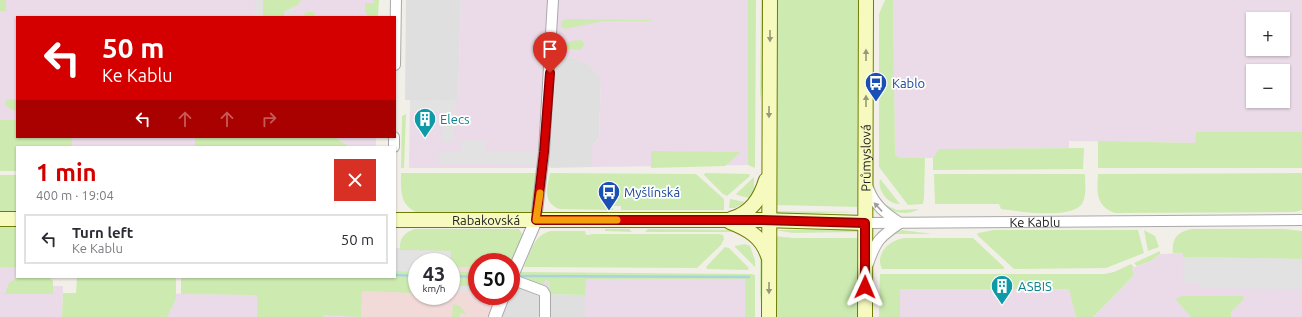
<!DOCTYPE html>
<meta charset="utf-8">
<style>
:root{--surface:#fff;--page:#f7f7f7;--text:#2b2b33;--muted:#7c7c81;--line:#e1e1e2;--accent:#d40000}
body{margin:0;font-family:Ubuntu,sans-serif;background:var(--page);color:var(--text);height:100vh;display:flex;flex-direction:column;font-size:15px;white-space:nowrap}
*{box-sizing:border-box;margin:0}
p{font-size:13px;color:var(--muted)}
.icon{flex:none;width:22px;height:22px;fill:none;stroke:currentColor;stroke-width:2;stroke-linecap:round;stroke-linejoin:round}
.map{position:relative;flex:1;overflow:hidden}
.side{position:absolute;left:16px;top:146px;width:380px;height:132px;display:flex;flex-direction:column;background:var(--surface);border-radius:0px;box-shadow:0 1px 3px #0004}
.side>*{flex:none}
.top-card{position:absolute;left:16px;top:16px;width:380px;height:122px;border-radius:0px;box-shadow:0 1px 3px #0004;background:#d40000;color:#fff;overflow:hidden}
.fabs{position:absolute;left:1246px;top:12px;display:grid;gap:8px}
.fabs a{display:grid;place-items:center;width:44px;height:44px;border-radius:0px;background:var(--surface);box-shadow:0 1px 3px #0004;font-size:20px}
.speed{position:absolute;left:408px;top:253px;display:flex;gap:8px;font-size:20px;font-weight:700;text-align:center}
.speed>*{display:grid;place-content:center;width:52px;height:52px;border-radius:50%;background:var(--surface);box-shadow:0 1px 3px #0004;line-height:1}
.speed small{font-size:10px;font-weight:400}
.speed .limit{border:6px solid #d22;background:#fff;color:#111}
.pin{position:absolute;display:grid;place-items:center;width:34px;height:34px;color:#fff;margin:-41px -17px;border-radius:50% 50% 50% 0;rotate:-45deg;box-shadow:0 0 4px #0007}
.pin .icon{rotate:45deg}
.me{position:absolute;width:44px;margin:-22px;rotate:1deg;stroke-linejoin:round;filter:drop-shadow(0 0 3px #0008)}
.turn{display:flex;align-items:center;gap:14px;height:84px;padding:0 20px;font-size:18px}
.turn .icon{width:52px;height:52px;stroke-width:2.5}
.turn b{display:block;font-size:28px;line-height:34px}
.lanes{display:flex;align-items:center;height:38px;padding:0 20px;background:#0003;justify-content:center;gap:20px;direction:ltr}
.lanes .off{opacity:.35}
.round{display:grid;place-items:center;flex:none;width:42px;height:42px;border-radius:0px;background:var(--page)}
.overview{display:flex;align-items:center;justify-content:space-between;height:68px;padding:0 20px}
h1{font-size:24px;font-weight:700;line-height:30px;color:var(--accent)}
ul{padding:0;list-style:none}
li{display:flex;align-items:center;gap:12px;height:50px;margin:0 8px 6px;padding:0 12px;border:2px solid var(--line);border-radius:0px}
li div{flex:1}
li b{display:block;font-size:15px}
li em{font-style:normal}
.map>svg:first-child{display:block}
.residential{fill:#e0dfdf}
.commercial{fill:#f2dad9}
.industrial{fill:#ebdbe8;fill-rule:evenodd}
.grass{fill:#cdebb0}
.parking{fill:#e2e2e2}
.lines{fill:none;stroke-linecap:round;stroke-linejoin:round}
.stream{stroke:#aad3df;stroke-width:2.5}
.minor-casing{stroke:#a9a9a9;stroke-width:12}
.tertiary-casing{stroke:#a9a9a9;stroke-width:14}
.secondary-casing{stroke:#707d05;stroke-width:16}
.minor{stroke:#fff;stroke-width:10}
.tertiary{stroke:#fff;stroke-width:12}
.secondary{stroke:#f7fabf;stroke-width:14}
.oneway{fill:#979978}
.oneway2{fill:#9c9c9c}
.route-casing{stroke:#8a0000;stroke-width:10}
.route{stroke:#d40000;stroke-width:7}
.slow{stroke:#f59e0b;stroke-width:7}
.labels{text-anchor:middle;stroke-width:3.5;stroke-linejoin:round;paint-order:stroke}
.transit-label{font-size:13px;fill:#164399;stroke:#fff;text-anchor:start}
.culture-label{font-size:13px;fill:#0d838f;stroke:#fff;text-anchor:start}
.street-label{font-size:13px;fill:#222;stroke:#fff}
</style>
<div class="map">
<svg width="1302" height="317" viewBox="0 0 1302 317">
<rect width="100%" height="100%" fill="#f2efe9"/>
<path class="residential" d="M406,0h55l-3,101 -53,-1z
M556,57l16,1 10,3 8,4 11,13 -2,59 -7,10v20l-41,1 -4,-3z
M515,279l30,1 5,2 -2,12 37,1v22h-86l9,-21h3v-7z"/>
<path class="commercial" d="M395,248l56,3v12l-34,-1v34h34v-29h26v29h21l-8,21h-129l1,-40h33z"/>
<path class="industrial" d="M0,0h378v17h-361v103h-17z
M461,0h287v165l-156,2v-20l7,-10 2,-59 -12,-13 -17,-7 -13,-1h-8l-8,111h-134l1,-68 48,1z
M893,0h409v132h-105l-2,11 -126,-2v7l-130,1 -6,9h-34l-4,-3zM1253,19h30v30h-30zM1253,71h30v30h-30z
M66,137h129v10h-129z
M334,137h42v10h-25z
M1183,253v4l119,2v58h-209l41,-42 -2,-7 19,-7 9,-7z
M0,267h17v10h29l6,9h11l-1,31h-62z
M585,279h160v38h-160z
M1004,288l66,1 6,28h-176v-28z
M128,293l234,3 -1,21h-234z"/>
<path class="grass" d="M0,0h6v11h-6z
M263,0h38l-2,4 -15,8v5h-21z
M374,0h5l-1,17h-9l-4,-5v-9h9z
M748,0h8l-1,168 -7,-3z
M761,0h3v68l-4,34z
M776,0h83l1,207 -85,-2z
M885,0h8l2,155 5,3h25l-1,40 -1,6 -15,1 -29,-38v-153z
M306,12h8l2,5h-13z
M567,19l84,1v1h-47l-39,8 -4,-2v-4l2,-3z
M581,40l4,4 -5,6 -20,-2 11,-7z
M7,99l10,1v11c-6,-1 -10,-3 -12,-8z
M406,114l-2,54h-3l1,-52z
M0,120h17v17h55v10h6h-61v24h-17z
M1196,132h106v36h-204v-27l97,2z
M874,135v50l6,16c-15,-18 -8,-44 -6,-66z
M195,137h139l17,10h-156z
M1084,148l-1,21 -150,1v-12l6,-9z
M651,151l90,1 -16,14 -74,2z
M401,173h136l-6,40 -115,-1c-17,-8 -15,-23 -15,-39z
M550,173l146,1 28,25v11h-103v-4h-8v4l-54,-1c-17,-7 -12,-22 -9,-36z
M705,173l44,1 1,2 -23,20 -4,-2 -19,-19z
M1302,173v37l-7,2 -180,1c-20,-7 -18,-22 -17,-39z
M934,174h151c0,9 2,22 -3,30 -12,16 -63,7 -81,5l-2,-5h-64z
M0,175h17v37h-17z
M754,177v13l-5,8 -12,-3 -1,-1z
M880,179l1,1 19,24c-12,1 -23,-14 -20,-25z
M730,199l15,3 -10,6h-6z
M884,204l13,6 22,-1c-12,7 -25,4 -36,-3z
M775,211l84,1 -82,2z
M0,224l17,1v42h-17z
M415,229h104l4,6 -12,30v-3h-34v5h-26v-16l-51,-1c-1,-11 4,-18 15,-21z
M605,229h24l3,3 -27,-1z
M648,229l83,1 6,2h-92z
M1192,229h92l18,2v28l-119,-2v-4h-10c-2,-14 5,-22 19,-24z
M775,230h81l3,2 -66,1z
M902,230l30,4h-36l-7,3 7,-5z
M994,230h144l6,23 -38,15 -92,1 -37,-34 1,-2z
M1144,230l11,6 4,11 -11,4z
M551,231h34l1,4 8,-1h124l5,1 1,4 -3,6 -24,23 -173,-1c6,-14 10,-33 27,-36z
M774,236l19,2h67l-2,79h-83z
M905,238h68l31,29v2h-122c-8,-16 9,-30 23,-31z
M754,243l8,10 1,24 -3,26v-45z
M745,244l5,2 5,14v7l-20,-20v-1z
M725,247l4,1 20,20 -1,2 -41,-1 -1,-2z
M1160,251v3l-9,7 -14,5 -3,-3z
M1131,264l3,3 -2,1 2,7 -41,42h-17l-7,-28h-169v28h-21l1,-43h224l10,-2z
M395,271l22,1v21l-55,-2 -1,26 -37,-2 -1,2h-66v-22l-76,-1v-17h214z
M453,272h24v14h-21l-1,8h-2z
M521,272l231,2 3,1v42h-10v-38h-159l-1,16 -37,-1 2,-12 -5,-2 -2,6 -24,-8z
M17,277l33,1 3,3v13h-48l4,-11z
M77,277h99v22l-9,18h-105l1,-24h13z
M1182,296h61l1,3 -13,13v5h-40l-15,-17 1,-2z
M453,304l7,2 6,8 -6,-1 -1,4h-7z"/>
<path class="parking" d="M255,0h8l-1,17h-7z
M293,7v10h-9v-5z
M410,100l45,1 -1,40h-12v-29h-32z
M462,140l24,1v11h50l-1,13 -98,-2 1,-7 4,-4h19z
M395,248h4l1,2 51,1v12l-34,-1v10l-22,-1z
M1183,257l119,2v30l-103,-1v-4h-16z
M456,286h21v6h-22z"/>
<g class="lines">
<path class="stream" d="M395,275l22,1
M451,276l26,1
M520,276l229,1"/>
<g class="minor-casing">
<g id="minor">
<path d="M395,65l1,-65"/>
<path d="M394,147v-10"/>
<path d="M868,188c7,18 17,25 32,35"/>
<path d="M536,220l8,-68 9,-152"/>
<path id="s1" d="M865,223l437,-3"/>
<path d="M868,264c8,-24 12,-27 32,-41"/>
<path d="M511,279l32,12 2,3v23"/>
</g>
</g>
<g class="tertiary-casing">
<path id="tertiary" d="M511,278l25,-58
M495,317l8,-21"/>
</g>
<g class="secondary-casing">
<g id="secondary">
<path d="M0,219h17"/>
<path d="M731,219c20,-6 29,-20 35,-39"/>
<path id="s2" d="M395,220h365l105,3"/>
<path d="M730,222c18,7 32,15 38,34"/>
<path d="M769,317l1,-317"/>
<path id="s3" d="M865,317l1,-317"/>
</g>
</g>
<use href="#minor" class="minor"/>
<use href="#tertiary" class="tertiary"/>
<use href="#secondary" class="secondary"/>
</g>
<defs><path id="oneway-solid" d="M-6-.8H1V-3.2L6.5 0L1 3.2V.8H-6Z"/></defs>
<g class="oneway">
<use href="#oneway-solid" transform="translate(770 36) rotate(90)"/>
<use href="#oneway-solid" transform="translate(866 55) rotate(-90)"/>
<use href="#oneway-solid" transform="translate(866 101) rotate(-90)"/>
<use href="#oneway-solid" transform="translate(769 112) rotate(90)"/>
<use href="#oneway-solid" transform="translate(769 288) rotate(90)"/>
</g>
<use class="oneway2" href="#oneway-solid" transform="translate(878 207) rotate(-133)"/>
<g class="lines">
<g class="route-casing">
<path id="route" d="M550,73l-6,79 -8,68h224l105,3v64"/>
</g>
<use href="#route" class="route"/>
<path class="slow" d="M540,193l-4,27h81"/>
</g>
<defs>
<g id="bus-pin" transform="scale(1.15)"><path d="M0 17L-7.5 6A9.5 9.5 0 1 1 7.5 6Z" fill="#1a4fb4" stroke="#fff"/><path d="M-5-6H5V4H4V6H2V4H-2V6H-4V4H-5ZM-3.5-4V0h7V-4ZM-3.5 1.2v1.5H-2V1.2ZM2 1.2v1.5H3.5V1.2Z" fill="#fff"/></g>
<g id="building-pin" transform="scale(1.15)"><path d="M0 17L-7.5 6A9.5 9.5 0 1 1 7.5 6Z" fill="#0f9aa8" stroke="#fff"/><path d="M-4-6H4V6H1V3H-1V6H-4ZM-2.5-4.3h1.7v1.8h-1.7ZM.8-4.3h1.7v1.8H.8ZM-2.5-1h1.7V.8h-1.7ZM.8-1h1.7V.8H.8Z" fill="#fff"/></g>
</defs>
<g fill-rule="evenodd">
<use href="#bus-pin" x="876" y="83"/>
<use href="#building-pin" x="425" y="119"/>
<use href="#bus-pin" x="609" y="192"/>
<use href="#building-pin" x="1002" y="286"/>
</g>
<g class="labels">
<g class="transit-label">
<text x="892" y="88">Kablo</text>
<text x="624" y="197">Myšlínská</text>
</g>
<g class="culture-label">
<text x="440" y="124">Elecs</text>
<text x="1018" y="291">ASBIS</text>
</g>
<g class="street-label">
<text dy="5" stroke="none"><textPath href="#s3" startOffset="159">Průmyslová</textPath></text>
<text dy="5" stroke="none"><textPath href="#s2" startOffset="91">Rabakovská</textPath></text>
<text dy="5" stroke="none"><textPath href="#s1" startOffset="170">Ke Kablu</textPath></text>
</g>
</g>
</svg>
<div class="fabs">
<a>+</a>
<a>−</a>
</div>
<div class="speed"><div>43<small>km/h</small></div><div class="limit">50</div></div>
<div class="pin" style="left:550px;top:73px;background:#d93025"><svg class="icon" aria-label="arrive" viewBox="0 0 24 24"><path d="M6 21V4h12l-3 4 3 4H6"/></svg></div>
<svg class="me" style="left:865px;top:287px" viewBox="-20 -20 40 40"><path d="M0-17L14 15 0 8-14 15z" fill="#d40000" stroke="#fff" stroke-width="4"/></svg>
<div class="top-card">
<div class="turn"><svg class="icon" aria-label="left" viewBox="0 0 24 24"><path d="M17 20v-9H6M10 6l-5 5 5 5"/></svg><div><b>50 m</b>Ke Kablu</div></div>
<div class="lanes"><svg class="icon" aria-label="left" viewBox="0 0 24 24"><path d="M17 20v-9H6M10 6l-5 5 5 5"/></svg><svg class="icon off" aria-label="ahead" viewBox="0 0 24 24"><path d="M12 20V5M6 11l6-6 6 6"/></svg><svg class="icon off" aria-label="ahead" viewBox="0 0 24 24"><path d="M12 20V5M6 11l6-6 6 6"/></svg><svg class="icon off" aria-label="right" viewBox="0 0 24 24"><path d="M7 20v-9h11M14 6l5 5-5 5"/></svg></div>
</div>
<section class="side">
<div class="overview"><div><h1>1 min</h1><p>400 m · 19:04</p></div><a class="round" style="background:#d93025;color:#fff"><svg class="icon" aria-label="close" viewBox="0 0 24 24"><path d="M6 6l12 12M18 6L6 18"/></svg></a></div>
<ul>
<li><svg class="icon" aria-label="left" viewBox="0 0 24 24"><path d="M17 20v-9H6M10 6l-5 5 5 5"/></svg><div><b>Turn left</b><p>Ke Kablu</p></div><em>50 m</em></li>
</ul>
</section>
</div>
